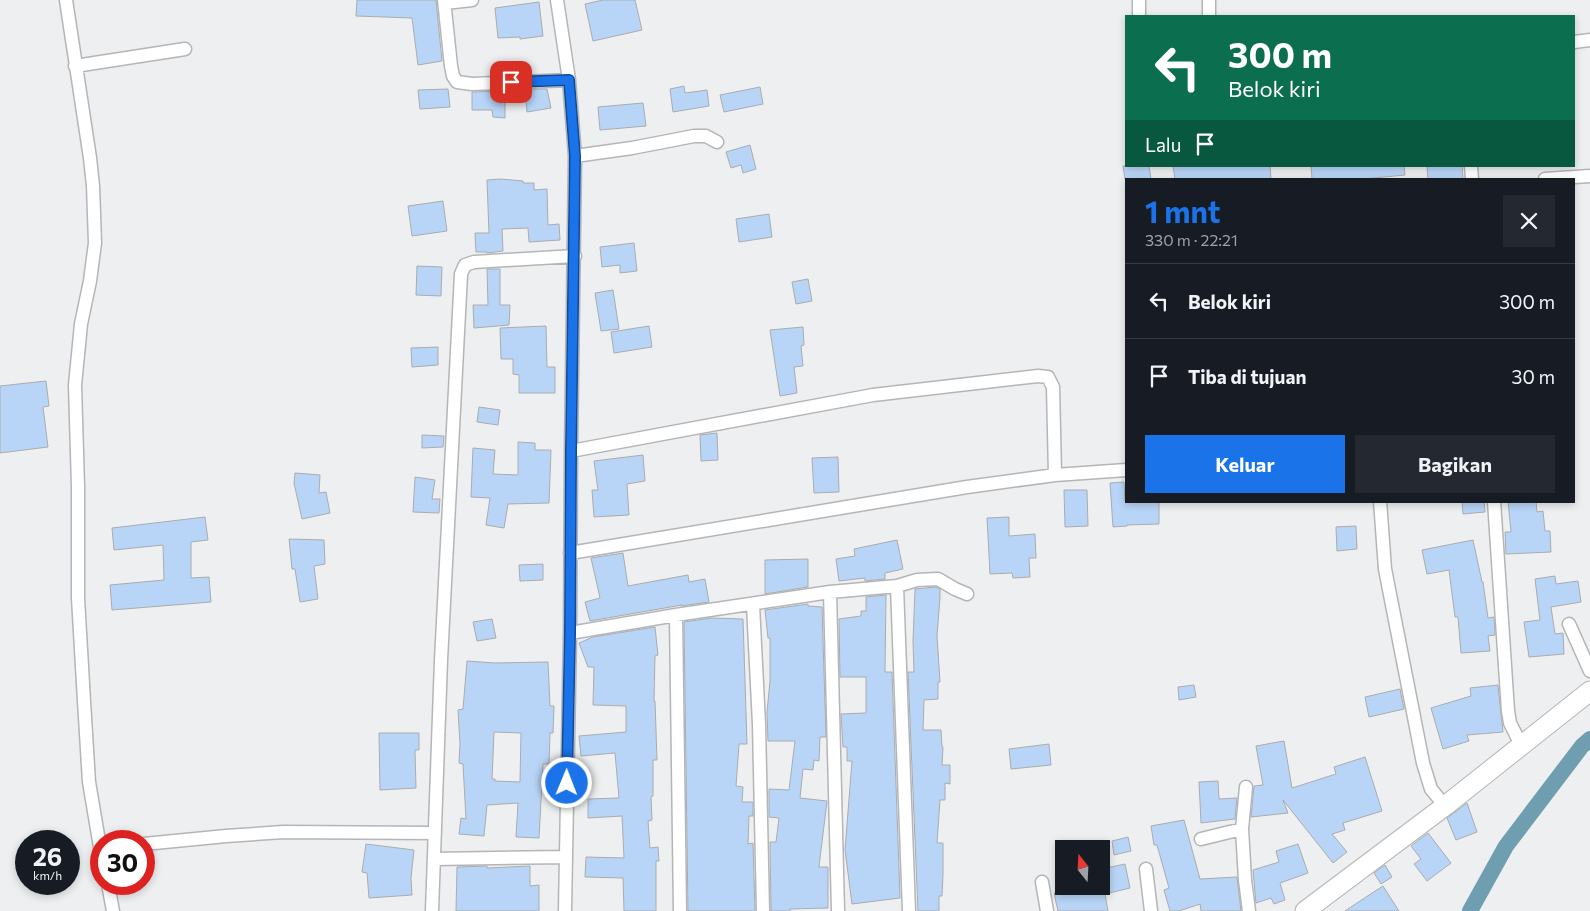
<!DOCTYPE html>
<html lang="id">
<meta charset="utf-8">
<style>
:root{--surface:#171b24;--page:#242831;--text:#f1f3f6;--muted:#9ea1a6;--line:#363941;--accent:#1a73e8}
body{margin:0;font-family:Commissioner,sans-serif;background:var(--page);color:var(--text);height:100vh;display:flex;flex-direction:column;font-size:19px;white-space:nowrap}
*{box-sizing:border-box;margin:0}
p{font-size:16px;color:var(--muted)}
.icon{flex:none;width:28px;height:28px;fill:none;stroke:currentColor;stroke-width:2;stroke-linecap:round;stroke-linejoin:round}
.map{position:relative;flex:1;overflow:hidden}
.details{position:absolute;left:1125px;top:178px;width:450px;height:325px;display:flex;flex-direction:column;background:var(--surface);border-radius:0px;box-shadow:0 2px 8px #0003}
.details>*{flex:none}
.banner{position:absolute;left:1125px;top:15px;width:450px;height:152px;border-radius:0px;box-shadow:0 2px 8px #0003;background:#0b6e4f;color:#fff;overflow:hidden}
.needle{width:32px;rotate:342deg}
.controls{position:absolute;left:1055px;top:840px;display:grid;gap:10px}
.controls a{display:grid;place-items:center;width:55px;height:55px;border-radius:0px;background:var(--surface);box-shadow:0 2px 8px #0003;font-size:25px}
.speed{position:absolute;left:15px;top:830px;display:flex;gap:10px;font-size:25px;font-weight:700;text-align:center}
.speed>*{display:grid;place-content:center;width:65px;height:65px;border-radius:50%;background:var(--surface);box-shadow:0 2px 8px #0003;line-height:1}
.speed small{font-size:12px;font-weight:400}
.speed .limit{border:8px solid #d22;background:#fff;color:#111}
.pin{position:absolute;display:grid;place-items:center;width:42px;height:42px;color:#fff;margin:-21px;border-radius:10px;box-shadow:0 2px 8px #0006}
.me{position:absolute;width:55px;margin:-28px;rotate:1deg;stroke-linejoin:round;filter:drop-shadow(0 0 4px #0008)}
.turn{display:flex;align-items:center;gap:18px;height:105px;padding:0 20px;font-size:22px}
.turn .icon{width:65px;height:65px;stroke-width:2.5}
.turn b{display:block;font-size:35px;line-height:42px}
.then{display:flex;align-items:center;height:48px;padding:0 20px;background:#0003;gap:10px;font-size:19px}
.round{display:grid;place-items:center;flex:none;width:52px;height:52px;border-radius:0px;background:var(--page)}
.head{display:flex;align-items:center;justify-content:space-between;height:85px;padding:0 20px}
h1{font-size:30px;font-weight:700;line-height:38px;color:var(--accent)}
.button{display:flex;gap:10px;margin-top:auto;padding:10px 20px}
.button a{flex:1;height:58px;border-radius:0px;background:var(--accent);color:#fff;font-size:20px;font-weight:700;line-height:58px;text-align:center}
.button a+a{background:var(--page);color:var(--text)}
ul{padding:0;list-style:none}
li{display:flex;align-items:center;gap:15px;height:75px;padding:0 20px;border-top:1px solid var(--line)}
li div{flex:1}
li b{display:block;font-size:19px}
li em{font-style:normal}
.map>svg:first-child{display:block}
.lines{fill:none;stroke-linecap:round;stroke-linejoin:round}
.canal{stroke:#709eb1;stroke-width:16}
.building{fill:#b8d5f7;stroke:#aaacae;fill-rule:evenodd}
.street-casing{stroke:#b4b5b7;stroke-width:15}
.secondary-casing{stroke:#b4b5b7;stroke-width:21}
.street{stroke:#fff;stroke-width:12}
.secondary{stroke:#fff;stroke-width:19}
.route-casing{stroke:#114b97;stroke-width:12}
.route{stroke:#1a73e8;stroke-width:9}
</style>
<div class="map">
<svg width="1590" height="911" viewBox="0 0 1590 911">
<rect width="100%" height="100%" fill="#edeff1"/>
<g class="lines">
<path class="canal" d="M1470,911l36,-65 76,-100 8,-7"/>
</g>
<path class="building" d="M357,0h79l6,61 -24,4 -6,-47 -56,-2z
M603,0h32l7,30 -49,11 -8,-37z
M539,2l4,34 -23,3v-2l-22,1 -3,-30z
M684,86l1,7 22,-3 2,16 -36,6 -3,-23z
M760,87l3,17 -39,8 -4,-17z
M448,89l2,18 -30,2 -2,-19z
M537,89h10l4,19 -24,4 -2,-20z
M505,91v27l-12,-1 -1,-7h-20v-18z
M643,103l3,23 -46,4 -2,-23z
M750,145l6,24 -13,4 -2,-8 -10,3 -5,-16z
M1123,166h26l2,13h-26z
M1173,166h97l1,13h-96z
M1311,166h93l1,9 -41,4h-52z
M1427,166h35l1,13h-35z
M501,179l22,2v2h11v7l13,-1 1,36 11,-1 1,16 -31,2 -1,-14 -26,1 1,22 -16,2v-1h-11l-1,-19h14l-2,-53z
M443,201l4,30 -35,5 -4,-30z
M769,214l3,23 -33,5 -3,-23z
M634,243l3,28 -17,2v-8l-18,2 -2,-20z
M417,266l25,1 -1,29 -25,-1z
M487,269h13v36h10l-1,20 -35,3 -1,-23h15z
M808,279l4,22 -16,3 -4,-22z
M613,290l6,39 -18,2 -6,-38z
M546,326l1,41h8v26h-36v-18l-6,-1v-15h-12l-1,-31z
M649,326l3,21 -38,6 -3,-21z
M803,327l1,18 -3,1 2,20 -9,1 3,26 -17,3 -10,-66z
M438,347v18l-26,2 -1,-19z
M46,381l3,25 -6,1 5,40 -48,6v-67z
M479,407l21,3 -2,15 -21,-3z
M717,433l1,27 -17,1 -1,-26z
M422,435l22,1 -1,11 -21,1z
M518,442l17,1v7h16l-2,53 -41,1 -4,24 -18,-3 4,-27 -19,-1 2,-49 22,2 -2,24 25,1z
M643,455l2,26 -18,3 2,31 -35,2 -2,-27h6l-4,-29z
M838,457l1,35 -25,1 -2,-35z
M295,473l25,2 -1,18 7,-1 4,21 -28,6 -8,-36z
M415,477l20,3 -3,19h8l-1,14 -26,-1z
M1124,482l1,19h34v23l-32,1v1l-14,1 -3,-44z
M1064,490h23l1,36 -23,1z
M1462,501h22l1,11 -22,2z
M1508,501h28l1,11 6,-1 2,20h5l1,21 -45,2 -1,-22h6z
M205,517l3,23 -17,2v36l18,-1 2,25 -99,8 -2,-25 54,-5 -1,-35 -49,5 -2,-22z
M1009,517v19l26,-2 1,24h-7l1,19 -17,1 -1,-5 -22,1 -3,-56z
M1356,526l1,23 -20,2 -1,-24z
M289,539l35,1 1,24 -11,2 4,33 -18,3 -5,-33h-3z
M897,540l6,29 -18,4v6l-20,2v-3l-26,3 -3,-22 19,-3 -1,-7z
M1473,540l9,42h1l5,36 6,-1 1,18 -7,1 2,15 -29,2 -3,-36h-3l-6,-47 -22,4 -5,-24z
M623,553l5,33 60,-11 1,7 16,-3 4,23 -28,4 1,-1 -92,16 -5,-19 15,-4 -9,-40z
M808,559v28l-43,7v-34z
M543,564v16l-23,1 -1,-16z
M1555,576l1,8 22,-3 3,21 -30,5 4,27 8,-1 1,21 -35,3 -5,-35 16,-2 -5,-41z
M936,587l4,2v8l-3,39 3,46h-2v17l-14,1 -1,30h18l1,17h1l-1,18h8v19l-5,-1v17h-5l-3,43h6v31l-1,22h-3v15h-21l-10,-239h6l-1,-31 2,-52z
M886,595l-1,77h7l8,226 -48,6 -7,-54 7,-89h-5v-14h-4l-2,-33 25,-1v-36h-26l-1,-58 22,-3v-5h5v-14z
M808,604v2l14,1 4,130h-6l-1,24 -5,-1 -1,10 -10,-1 -3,29 27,3 -8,66h9v41l-38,1v2h-19l-1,-69h6l3,-24 -10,-1v-28l20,1 6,-49h-27l-1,-29 3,-31v-43h-2l-3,-28z
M712,618l31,1 4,125h-8l-3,42 7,1 -1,15h11v14h-4l-1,28 5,-1 2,68h-67l-4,-289z
M492,619l4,19 -19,3 -4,-19z
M655,627l3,28 -3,1 -1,45h1l2,59h-4v36l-2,1 1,23 -4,1 2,27 8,-1 1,14h-3v50h-32l-1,-33 -38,-1 1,-20 38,1 -2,-42 -34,2v-19l31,-1 -4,-45 -34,3 -2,-20 47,-4v-26l-33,-1 1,-38h-6l-9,-24 14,-6z
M467,661l28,2 53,-1 2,44h4l-1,27h-3l-1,31h-6l-4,74 -23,-1 2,-34 -31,2 -3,31 -25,-2 2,-16 5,1 -3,-55 -4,-1 1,-19 -2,-34 5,-1zM494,732l27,1 -1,49 -25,-1v-2h-3z
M1194,685l2,12 -17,3 -1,-13z
M1498,685l5,47 -36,3 2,6 -26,8 -12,-41 40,-12 -1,-8z
M1400,689l4,20 -35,8 -4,-20z
M379,733h40v17h-4l1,38 -36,2z
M1284,741l8,47 44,-14 -2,-7 31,-10 17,54 -39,12 2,7 -13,4 15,18 -14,11 -50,-63 5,13 -37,4 3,-31 9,-1 -7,-39z
M1049,744l2,21 -40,4 -2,-20z
M1218,781l1,18 18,-1 -2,21 -34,4 -2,-41z
M1467,803l10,29 -21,8 -9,-22z
M1184,820l16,59 37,-2 4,34h-40l-1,-7 -21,7h-9l-6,-21 5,-2 -12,-43h-3l-3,-19z
M1428,833l23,30 -24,18 -13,-17 7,-5 -10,-13z
M1128,837l3,14 -17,4 -2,-14z
M366,844l48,6 -3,28 1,17 -43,3 -2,-25 -5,-1z
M1298,844l10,29 -28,10 5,17 -11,4 -3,-6 -15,5 -3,-33 26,-8 -3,-11z
M1125,864l5,24 -25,6 3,17h-50l-4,-18 33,-7h14v-17z
M1385,865l7,12 -11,7 -7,-11z
M487,866v2l43,-2v20l9,-1v26h-83l1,-44z
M1383,886l16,25h-54l21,-14z"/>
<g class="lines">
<g class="street-casing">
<path id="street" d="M66,0l24,158 3,28 2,57 -5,38 -9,43 -6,61 3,102v111l6,103 5,81 12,71
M444,0l7,66 2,10 4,6 15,2 97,-4
M557,0l12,80 6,76 -4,295 -1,182 -5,278
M1139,0v16
M1209,0v16
M445,3l27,-3
M1574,42l16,-2
M75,66l110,-17
M575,156l57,-8 62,-12h12l11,6
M1471,166l1,13
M1545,179l45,-3
M571,451l302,-56 165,-19 10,1 5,10 2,88
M1380,501l5,68 38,194 8,26 14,17
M1494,501l14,210 2,12 11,22
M570,553l397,-66 88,-12 71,-5
M897,586l12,325
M830,592l8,319
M753,605l6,119 4,187
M676,615l4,296
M1569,624l21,47
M570,633l106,-18 154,-23 67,-6 20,-6 21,-1 17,10 12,5
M1242,829l4,-42
M1201,839l41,-10 3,51 4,31
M144,844l82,-8 57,-4 152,1
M434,859l131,-2
M1146,869l5,42
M1042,882l5,29
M108,884l5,27
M432,911l9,-251 20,-386 4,-9 9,-3 101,-6"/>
</g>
<g class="secondary-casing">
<path id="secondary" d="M1305,911l140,-105 145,-115"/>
</g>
<use href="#street" class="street"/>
<use href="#secondary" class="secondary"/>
</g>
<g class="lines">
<g class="route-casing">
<path id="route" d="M511,82l58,-2 6,76 -4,295 -1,182 -3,150"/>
</g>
<use href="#route" class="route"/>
</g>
</svg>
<div class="controls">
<a><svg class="needle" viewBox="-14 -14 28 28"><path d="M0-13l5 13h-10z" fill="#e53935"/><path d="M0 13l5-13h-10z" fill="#9ea1a6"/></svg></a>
</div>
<div class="speed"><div>26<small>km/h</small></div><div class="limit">30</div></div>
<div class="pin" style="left:511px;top:82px;background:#d93025"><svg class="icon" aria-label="arrive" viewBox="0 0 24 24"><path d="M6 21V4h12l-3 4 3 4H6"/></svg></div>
<svg class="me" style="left:567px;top:783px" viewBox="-20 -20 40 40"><circle r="17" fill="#1a73e8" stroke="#fff" stroke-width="3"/><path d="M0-11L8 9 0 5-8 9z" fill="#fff"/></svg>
<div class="banner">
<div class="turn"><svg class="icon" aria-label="left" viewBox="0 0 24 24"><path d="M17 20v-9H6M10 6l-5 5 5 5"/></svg><div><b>300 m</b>Belok kiri</div></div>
<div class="then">Lalu<svg class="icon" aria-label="arrive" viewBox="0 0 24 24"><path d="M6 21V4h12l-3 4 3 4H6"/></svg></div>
</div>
<section class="details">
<div class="head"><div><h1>1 mnt</h1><p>330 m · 22:21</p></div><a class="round"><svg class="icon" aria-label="close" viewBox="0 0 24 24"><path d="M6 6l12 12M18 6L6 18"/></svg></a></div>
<ul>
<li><svg class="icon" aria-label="left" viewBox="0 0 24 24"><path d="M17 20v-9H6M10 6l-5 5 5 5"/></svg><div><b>Belok kiri</b></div><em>300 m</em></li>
<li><svg class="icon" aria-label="arrive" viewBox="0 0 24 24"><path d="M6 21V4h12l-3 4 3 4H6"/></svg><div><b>Tiba di tujuan</b></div><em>30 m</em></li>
</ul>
<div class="button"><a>Keluar</a><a>Bagikan</a></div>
</section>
</div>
